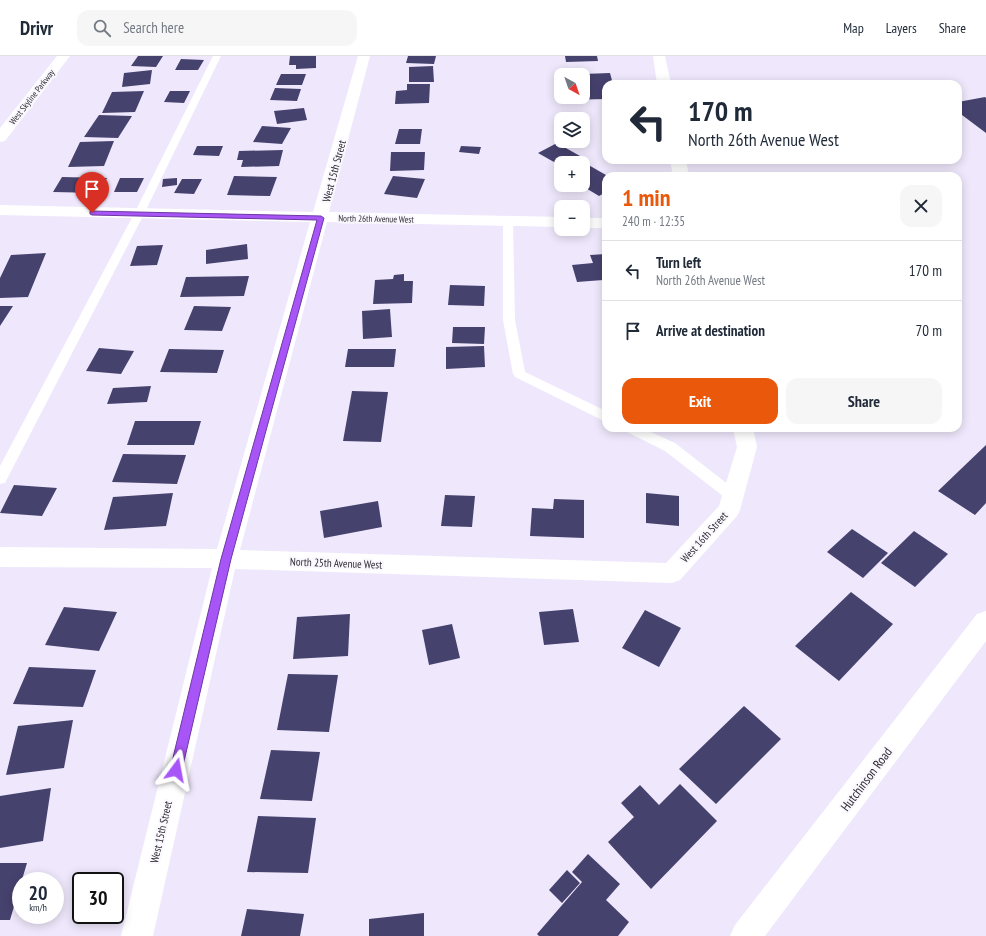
<!DOCTYPE html>
<meta charset="utf-8">
<style>
:root{--surface:#fff;--page:#f6f6f7;--text:#1f2937;--muted:#747a83;--line:#e0e1e3;--accent:#ea580c}
body{margin:0;font-family:"PT Sans Narrow",sans-serif;background:var(--page);color:var(--text);height:100vh;display:flex;flex-direction:column;font-size:15px;white-space:nowrap}
*{box-sizing:border-box;margin:0}
p{font-size:13px;color:var(--muted)}
.icon{flex:none;width:22px;height:22px;fill:none;stroke:currentColor;stroke-width:2;stroke-linecap:round;stroke-linejoin:round}
.map{position:relative;flex:1;overflow:hidden}
.drawer{position:absolute;left:602px;top:116px;width:360px;height:260px;display:flex;flex-direction:column;background:var(--surface);border-radius:12px;box-shadow:0 2px 10px #0003}
.drawer>*{flex:none}
.banner{position:absolute;left:602px;top:24px;width:360px;height:84px;border-radius:12px;box-shadow:0 2px 10px #0003;background:#fff;color:var(--text);overflow:hidden}
.needle{width:26px;rotate:140deg}
.buttons{position:absolute;left:554px;top:12px;display:grid;gap:8px}
.buttons a{display:grid;place-items:center;width:36px;height:36px;border-radius:8px;background:var(--surface);box-shadow:0 2px 10px #0003;font-size:20px}
.speed{position:absolute;left:12px;top:816px;display:flex;gap:8px;font-size:20px;font-weight:700;text-align:center}
.speed>*{display:grid;place-content:center;width:52px;height:52px;border-radius:50%;background:var(--surface);box-shadow:0 2px 10px #0003;line-height:1}
.speed small{font-size:10px;font-weight:400}
.speed .limit{border:2px solid #111;border-radius:6px;background:#fff;color:#111}
.pin{position:absolute;display:grid;place-items:center;width:34px;height:34px;color:#fff;margin:-41px -17px;border-radius:50% 50% 50% 0;rotate:-45deg;box-shadow:0 0 4px #0007}
.pin .icon{rotate:45deg}
.me{position:absolute;width:44px;margin:-22px;rotate:13deg;stroke-linejoin:round;filter:drop-shadow(0 0 3px #0008)}
.turn{display:flex;align-items:center;gap:14px;height:84px;padding:0 20px;font-size:18px}
.turn .icon{width:52px;height:52px;stroke-width:2.5}
.turn b{display:block;font-size:28px;line-height:34px}
.round{display:grid;place-items:center;flex:none;width:42px;height:42px;border-radius:12px;background:var(--page)}
.overview{display:flex;align-items:center;justify-content:space-between;height:68px;padding:0 20px}
h1{font-size:24px;font-weight:700;line-height:30px;color:var(--accent)}
.button{display:flex;gap:8px;margin-top:auto;padding:8px 20px}
.button a{flex:1;height:46px;border-radius:12px;background:var(--accent);color:#fff;font-size:16px;font-weight:700;line-height:46px;text-align:center}
.button a+a{background:var(--page);color:var(--text)}
ul{padding:0;list-style:none}
li{display:flex;align-items:center;gap:12px;height:60px;padding:0 20px;border-top:1px solid var(--line)}
li div{flex:1}
li b{display:block;font-size:15px}
li em{font-style:normal}
header{display:flex;align-items:center;gap:24px;box-sizing:border-box;height:56px;padding:0 20px;background:var(--surface);border-bottom:1px solid var(--line)}
header strong{font-size:19px}
nav{display:flex;gap:22px;margin-inline-start:auto;font-size:14px}
.search{width:280px;height:36px;background:var(--page);display:flex;align-items:center;gap:10px;box-sizing:border-box;padding:0 14px;border-radius:12px;color:var(--muted);font-size:15px}
.map>svg:first-child{display:block}
.building{fill:#46426e}
.lines{fill:none;stroke-linecap:round;stroke-linejoin:round}
.lane{fill:#fff;fill-rule:evenodd}
.street{fill:#fff;fill-rule:evenodd}
.secondary{fill:#fff;fill-rule:evenodd}
.route{fill:#a855f7;stroke:#6d37a1}
.labels{text-anchor:middle;stroke-width:4;stroke-linejoin:round;paint-order:stroke}
.far-street-label{font-size:9px;fill:#2f2c35;stroke:#faf8fd}
.street-label{font-size:11px;fill:#2f2c35;stroke:#faf8fd}
.near-street-label{font-size:13px;fill:#2f2c35;stroke:#faf8fd}
</style>
<header>
<strong>Drivr</strong>
<div class="search"><svg class="icon" aria-label="search" viewBox="0 0 24 24"><circle cx="10" cy="10" r="6"/><path d="M15 15l6 6"/></svg>Search here</div>
<nav><a>Map</a><a>Layers</a><a>Share</a></nav>
</header>
<div class="map">
<svg width="986" height="880" viewBox="0 0 986 880">
<rect width="100%" height="100%" fill="#efe8fc"/>
<path class="building" d="M138,0h25l-7,11 -25,-1z
M290,0h26v12l-20,1v-4h-7z
M408,0h28l-2,8 -28,-1z
M565,0h32l1,5 -32,1z
M181,3l23,1 -6,10h-23z
M433,10l1,16h-25v-15z
M152,14l-2,14 -28,3 2,-14z
M610,17l3,11 -9,2 2,13 -40,1 -1,-3h18v-23z
M281,18h25l-4,11h-26z
M407,28h23l-1,19 -34,1 1,-13 11,-1z
M275,32l26,1 -4,12 -27,-1z
M144,35l-9,21 -33,1 10,-21z
M170,35h20l-6,12 -20,-1z
M985,41l1,1v35l-28,-21v-10z
M304,52l3,12 -30,4 -3,-13z
M99,59l33,1 -14,22 -34,-1z
M262,70l29,2 -9,16 -29,-2z
M399,73h23l-2,15h-25z
M114,85l-10,25 -36,1 12,-25z
M557,87l23,13 -14,7h-5v3l-23,-13z
M197,90h26l-4,10 -26,-1z
M461,90l20,1 -2,7 -20,-2z
M283,94l-4,16 -38,1 2,-7h-6l2,-9z
M391,96h34l-1,18 -34,1z
M585,107l21,12v17l-7,4 -15,-9 -5,3 -9,-5h13v-21z
M234,120l43,1 -7,19 -43,-1z
M393,120l32,3 -8,19 -33,-4z
M62,121l45,1 -9,15 -45,-1z
M120,122h24l-7,14h-23z
M177,122v7l-15,2 1,-8z
M182,123h20l-8,15 -20,-1z
M247,188l1,15 -42,5v-14z
M163,189l-6,20 -27,1 7,-20z
M46,197l-18,44 -28,1v-20l11,-23z
M606,198v35l-3,-9 -26,2 -5,-17 21,-2 -3,-8z
M404,218v7h9l-1,22 -39,1 2,-24 18,-1 1,-4z
M249,220l-5,20 -64,1 6,-20z
M450,229l35,1 -1,20 -36,-1z
M0,250h13l-13,20z
M194,250l37,1 -9,24 -38,-1z
M390,253l2,28 -29,2 -1,-28z
M453,271h32l-1,17 -32,-1z
M484,290l1,21 -39,2v-22z
M99,292l35,3 -13,23 -35,-3z
M169,293l55,1 -7,23 -57,-1z
M348,293h48l-2,18h-49z
M151,330l-4,16 -40,2 6,-16z
M352,335l36,1 -7,50 -38,-1z
M135,365h66l-7,24h-67z
M986,389v58l-11,12 -37,-24z
M123,398l63,1 -9,29 -65,-2z
M14,429l43,3 -15,28 -42,-3z
M173,437l-7,33 -62,4 9,-33z
M646,437l33,3v30l-33,-3z
M445,439l30,1 -3,31 -31,-1z
M554,443l30,1v38l-54,-2 2,-28 21,1z
M378,445l4,26 -58,11 -4,-27z
M852,473l36,24 -25,25 -36,-26z
M914,475l34,23 -33,33 -34,-24z
M851,536l42,32 -54,57 -44,-35z
M64,551l53,5 -18,39 -54,-6z
M573,553l6,33 -35,3 -5,-33z
M645,554l36,18 -22,39 -37,-19z
M350,558l-2,42 -55,3 4,-42z
M452,568l8,34 -31,7 -7,-35z
M29,611l67,3 -13,37 -70,-3z
M288,618l50,1 -9,57 -52,-2z
M744,650l37,33 -65,65 -37,-35z
M73,664l-9,48 -58,7 12,-49z
M271,694l49,2 -8,49 -52,-2z
M680,728l37,37 -66,68 -43,-47 26,-25 -13,-14 19,-18 19,20z
M51,732l-8,53 -43,7v-52z
M258,760l58,2 -8,55 -61,-1z
M588,798l32,30 -14,16 23,22 -11,14h-79l-2,-2 45,-52 -10,-10z
M0,807h27l-17,57h-10z
M567,814l13,13 -18,20 -13,-13z
M247,853l57,5 -4,22h-59z
M424,857v23h-55v-17z"/>
<g class="lines">
<path class="lane" d="M213,0h8l-77,158 -137,265 -2,4 -5,1v-18l134,-252z
M508,162l5,3 2,99 10,52 81,39v11l-91,-45 -2,-3 -10,-54v-99z
M623,372h19l33,15 63,49 2,4 -2,4 -5,1 -5,-1 -63,-49 -40,-20z"/>
<path class="street" d="M358,0h12l-41,156 232,5v10l-234,-5 -87,328 426,13 53,-57 18,-59 -4,-19h20l4,19 -17,63 -3,6 -57,64 -8,3 -437,-14 -82,367h-32l91,-368 -212,-1v-20l217,2 93,-327 -310,-7v-10l313,7z
M653,0h12l6,28h-14z
M670,104h16l3,16h-16z
M583,162h23v10h-23z
M986,555v30l-221,295h-35l5,-11 242,-311z"/>
<path class="secondary" d="M57,0h13l-65,85 -5,1v-14z"/>
</g>
<path class="route" d="M90,155l231,5 3,2 -93,341 -49,211 -2,4 -4,2 -4,-2 -2,-4 51,-211 96,-339 -225,-5 -2,-1z"/>
<g class="labels">
<g class="far-street-label">
<text transform="translate(32 41) rotate(-52)" y="3">West Skyline Parkway</text>
<text transform="translate(376 163) rotate(1)" y="3">North 26th Avenue West</text>
</g>
<g class="street-label">
<text transform="translate(334 115) rotate(-75)" y="4">West 15th Street</text>
<text transform="translate(704 481) rotate(-48)" y="4">West 16th Street</text>
<text transform="translate(336 507) rotate(2)" y="4">North 25th Avenue West</text>
<text transform="translate(161 776) rotate(-77)" y="4">West 15th Street</text>
</g>
<g class="near-street-label">
<text transform="translate(866 723) rotate(-53)" y="5">Hutchinson Road</text>
</g>
</g>
</svg>
<div class="buttons">
<a><svg class="needle" viewBox="-14 -14 28 28"><path d="M0-13l5 13h-10z" fill="#e53935"/><path d="M0 13l5-13h-10z" fill="#747a83"/></svg></a>
<a><svg class="icon" aria-label="layers" viewBox="0 0 24 24"><path d="M12 4l9 5-9 5-9-5zM3 14l9 5 9-5"/></svg></a>
<a>+</a>
<a>−</a>
</div>
<div class="speed"><div>20<small>km/h</small></div><div class="limit">30</div></div>
<div class="pin" style="left:92px;top:157px;background:#d93025"><svg class="icon" aria-label="arrive" viewBox="0 0 24 24"><path d="M6 21V4h12l-3 4 3 4H6"/></svg></div>
<svg class="me" style="left:176px;top:714px" viewBox="-20 -20 40 40"><path d="M0-17L14 15 0 8-14 15z" fill="#a855f7" stroke="#fff" stroke-width="4"/></svg>
<div class="banner">
<div class="turn"><svg class="icon" aria-label="left" viewBox="0 0 24 24"><path d="M17 20v-9H6M10 6l-5 5 5 5"/></svg><div><b>170 m</b>North 26th Avenue West</div></div>
</div>
<section class="drawer">
<div class="overview"><div><h1>1 min</h1><p>240 m · 12:35</p></div><a class="round"><svg class="icon" aria-label="close" viewBox="0 0 24 24"><path d="M6 6l12 12M18 6L6 18"/></svg></a></div>
<ul>
<li><svg class="icon" aria-label="left" viewBox="0 0 24 24"><path d="M17 20v-9H6M10 6l-5 5 5 5"/></svg><div><b>Turn left</b><p>North 26th Avenue West</p></div><em>170 m</em></li>
<li><svg class="icon" aria-label="arrive" viewBox="0 0 24 24"><path d="M6 21V4h12l-3 4 3 4H6"/></svg><div><b>Arrive at destination</b></div><em>70 m</em></li>
</ul>
<div class="button"><a>Exit</a><a>Share</a></div>
</section>
</div>
